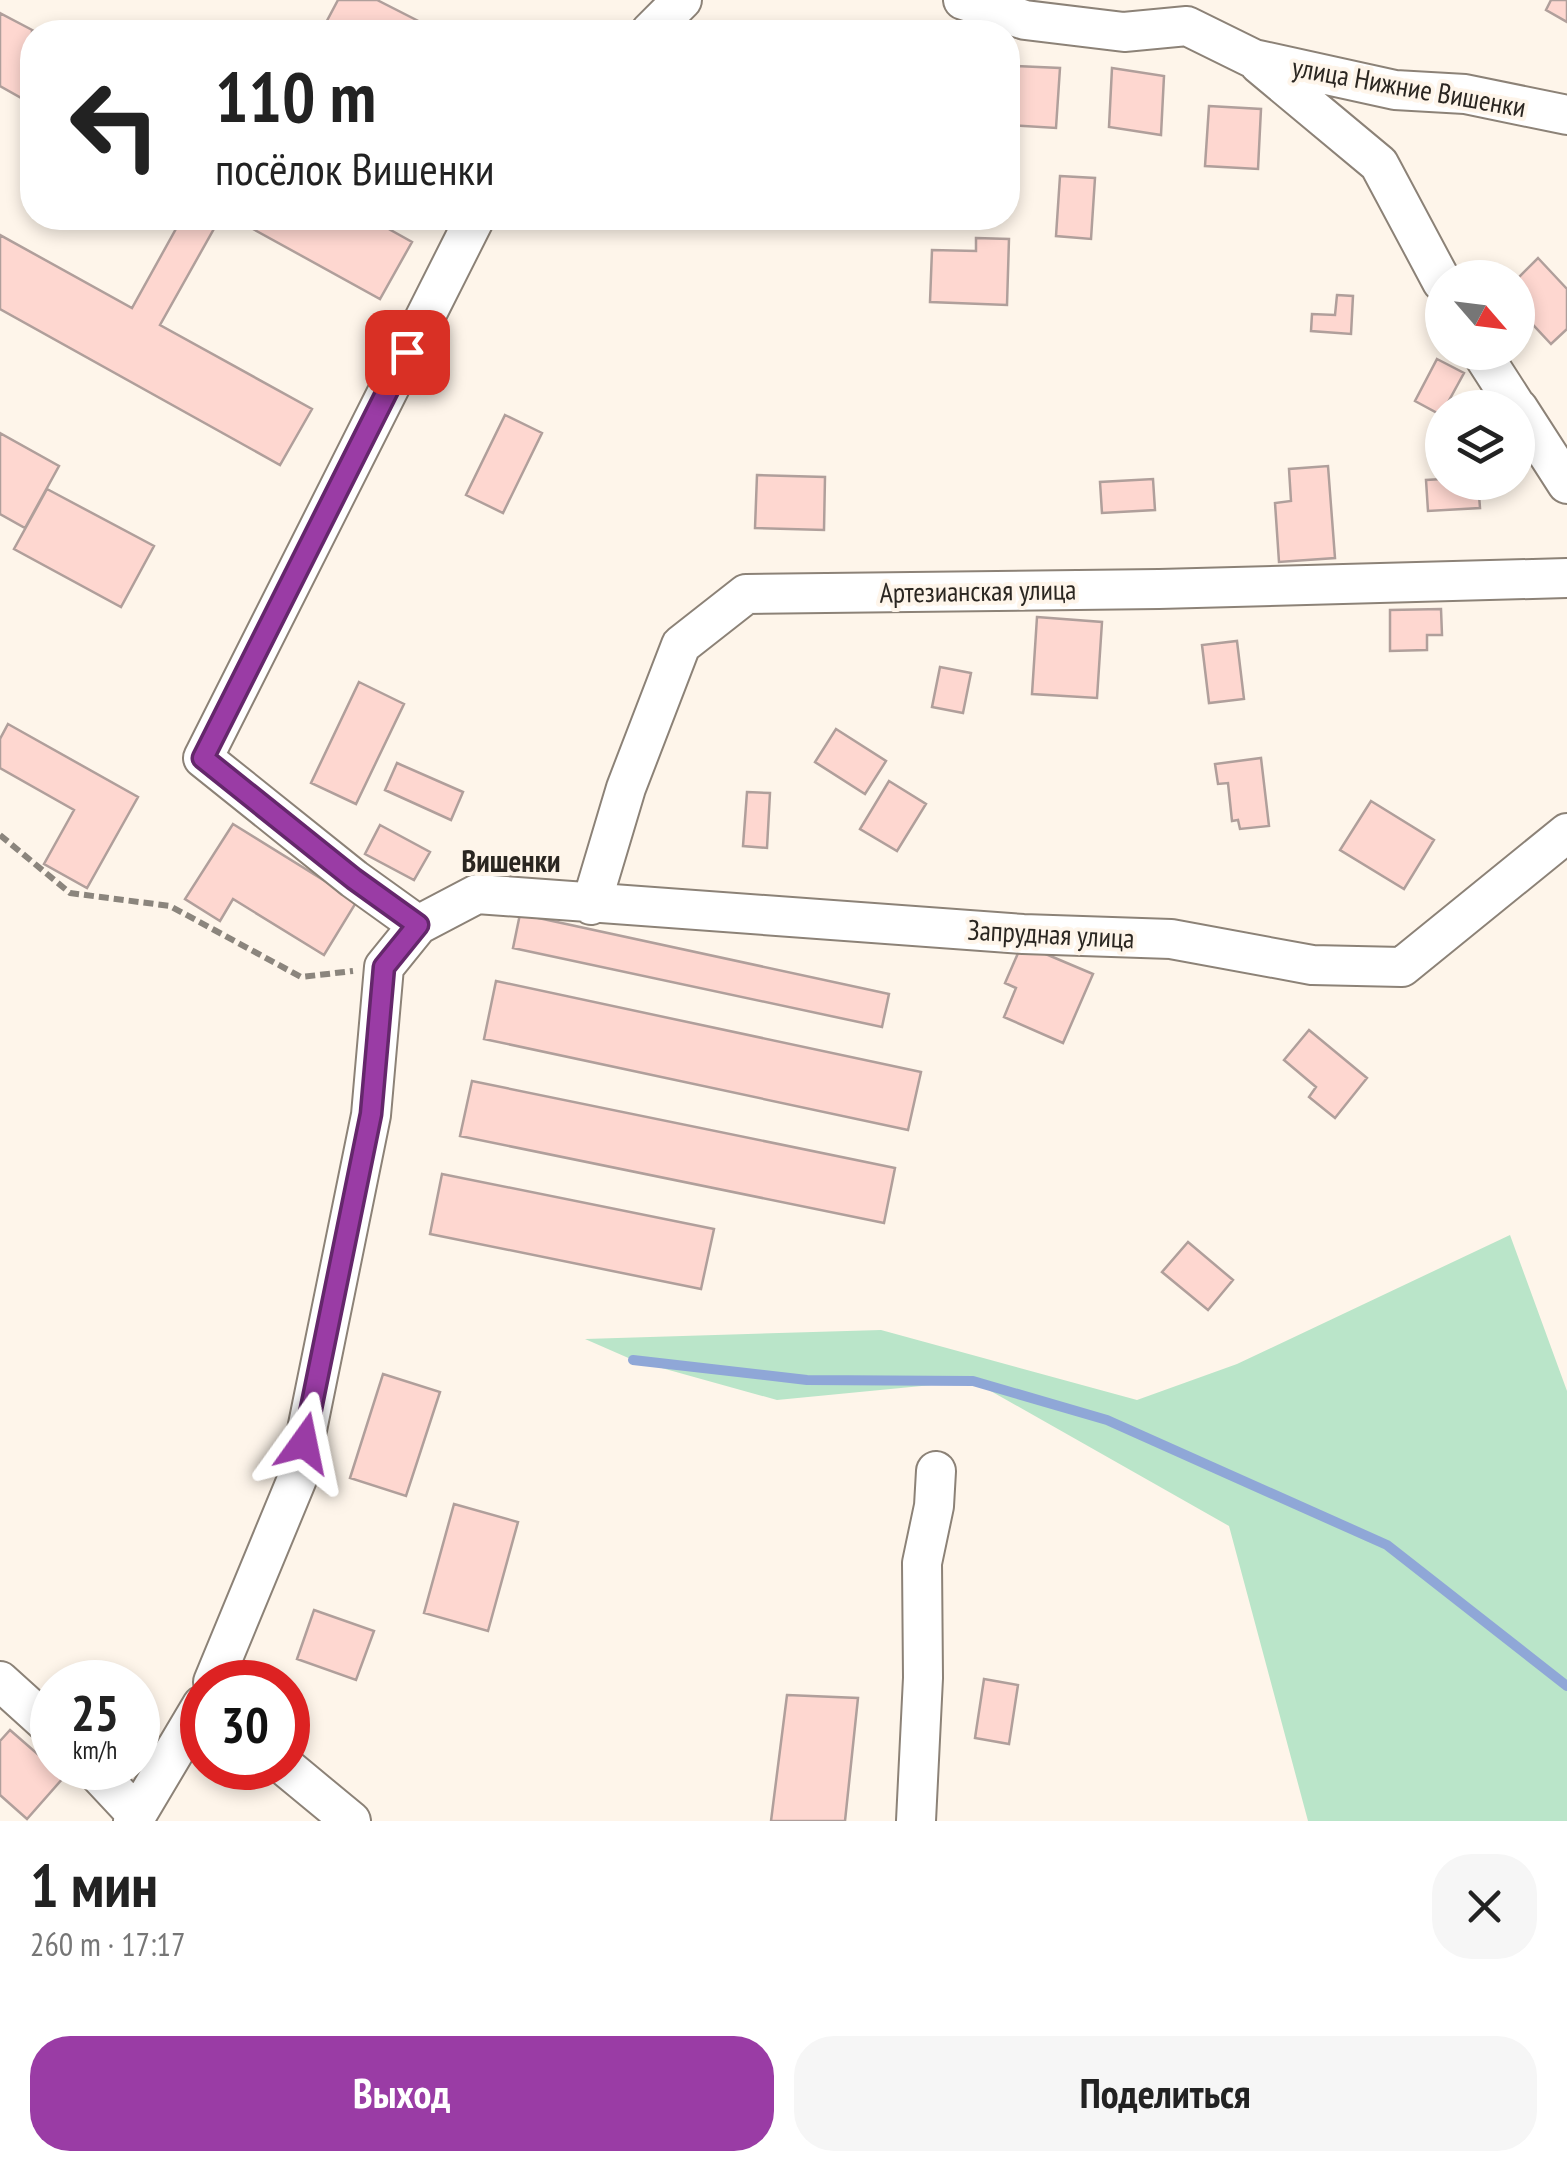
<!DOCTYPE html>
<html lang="ru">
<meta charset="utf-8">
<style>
:root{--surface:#fff;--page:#f6f6f6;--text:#222;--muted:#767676;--accent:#9a3ca5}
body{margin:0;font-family:"PT Sans Narrow",sans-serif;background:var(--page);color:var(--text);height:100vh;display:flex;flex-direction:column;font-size:38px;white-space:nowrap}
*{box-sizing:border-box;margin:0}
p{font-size:32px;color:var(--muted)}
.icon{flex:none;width:55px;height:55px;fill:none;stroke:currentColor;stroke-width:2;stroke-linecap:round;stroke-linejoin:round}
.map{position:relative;height:1821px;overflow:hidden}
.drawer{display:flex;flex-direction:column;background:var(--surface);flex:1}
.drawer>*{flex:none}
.guide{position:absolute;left:20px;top:20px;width:1000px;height:210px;border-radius:40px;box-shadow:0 5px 15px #0003;background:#fff;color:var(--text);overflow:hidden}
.needle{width:65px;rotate:118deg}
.fabs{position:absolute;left:1425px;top:260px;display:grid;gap:20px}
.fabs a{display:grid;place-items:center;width:110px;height:110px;border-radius:50%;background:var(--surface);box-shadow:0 5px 15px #0003;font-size:50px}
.speed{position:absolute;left:30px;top:1660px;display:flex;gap:20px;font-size:50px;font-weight:700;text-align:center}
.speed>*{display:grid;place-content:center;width:130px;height:130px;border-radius:50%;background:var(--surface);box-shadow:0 5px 15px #0003;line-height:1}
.speed small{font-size:25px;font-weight:400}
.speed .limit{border:15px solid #d22;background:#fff;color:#111}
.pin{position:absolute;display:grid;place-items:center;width:85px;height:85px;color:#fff;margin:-42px;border-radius:20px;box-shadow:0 5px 15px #0006}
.me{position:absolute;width:110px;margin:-55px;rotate:12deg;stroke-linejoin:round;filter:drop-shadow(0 0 8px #0008)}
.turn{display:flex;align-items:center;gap:35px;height:210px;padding:0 30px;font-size:45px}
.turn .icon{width:130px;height:130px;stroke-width:2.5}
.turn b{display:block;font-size:70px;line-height:85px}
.round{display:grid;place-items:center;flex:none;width:105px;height:105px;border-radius:40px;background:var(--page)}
.headline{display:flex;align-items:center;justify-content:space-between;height:170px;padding:0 30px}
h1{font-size:60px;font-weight:700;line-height:75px}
.cta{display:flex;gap:20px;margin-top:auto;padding:20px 30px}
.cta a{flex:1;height:115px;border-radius:40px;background:var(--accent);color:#fff;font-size:40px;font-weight:700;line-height:115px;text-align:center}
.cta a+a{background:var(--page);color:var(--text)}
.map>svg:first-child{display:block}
.green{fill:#bae5c9}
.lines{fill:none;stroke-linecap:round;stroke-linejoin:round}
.stream{stroke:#8fa7d7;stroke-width:10}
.building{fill:#fed7d0;stroke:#b09f9b;stroke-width:2.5}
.minor-casing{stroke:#8c8277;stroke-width:42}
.path{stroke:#8b857d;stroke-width:6;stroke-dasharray:10 5;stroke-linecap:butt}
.minor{stroke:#fff;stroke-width:38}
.route-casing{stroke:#64276b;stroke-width:25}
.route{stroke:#9a3ca5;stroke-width:18}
.labels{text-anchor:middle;stroke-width:8;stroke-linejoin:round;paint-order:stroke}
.street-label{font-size:28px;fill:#2a2621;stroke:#fef5ea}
.neighbourhood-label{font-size:30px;font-weight:bold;fill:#2a2621;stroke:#fef5ea}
</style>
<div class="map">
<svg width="1567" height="1821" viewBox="0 0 1567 1821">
<rect width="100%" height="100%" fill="#fef5ea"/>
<path class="green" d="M1510,1235l57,156v430h-259l-79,-295 -256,-145 -196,19 -144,-40 -48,-21 296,-9 256,70 100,-36z"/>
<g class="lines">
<path class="stream" d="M633,1360l174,20 166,1 134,39 280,125 180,141"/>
</g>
<path class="building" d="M338,0h39l63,32h-119z
M1551,0h16v22l-21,-12z
M0,13l36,19h-4v72l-32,-18z
M1015,66l45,2 -4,60 -46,-3z
M1112,68l52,8 -3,59 -52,-8z
M1209,106l52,3 -3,60 -53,-3z
M1060,176l35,2 -4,61 -35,-3z
M182,218h38l-60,107 152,84 -32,56 -280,-156v-74l132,73z
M233,218h136l43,24 -32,57z
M976,238l33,1 -2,66 -77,-3 2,-52 44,1z
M1538,258l29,31v40l-16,15 -28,-30 -5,4v-40z
M1337,295l16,1 -2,38 -40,-3 1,-17 23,1z
M1437,359l27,14 -23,42 -26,-14z
M505,415l37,18 -39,80 -37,-18z
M0,433l59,33 -34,62 -25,-14z
M1328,466l7,92 -56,4 -4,-59 16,-2 -2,-32z
M757,475l68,2 -1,53 -69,-2z
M1153,479l2,31 -53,3 -2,-31z
M1442,479v3h36l2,26 -52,3 -2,-31z
M47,489l107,57 -33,61 -107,-58z
M1441,609l1,26h-15v15l-37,1v-41z
M1037,617l65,5 -5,76 -65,-4z
M1237,641l7,58 -35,4 -7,-58z
M940,667l31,6 -8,40 -31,-6z
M359,682l45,22 -48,100 -45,-21z
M8,724l130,73 -51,91 -43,-24 30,-54 -74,-42v-29z
M836,729l50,32 -21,33 -50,-32z
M1261,758l8,68 -29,3 -2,-9 -6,1 -4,-38 -10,1 -3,-20z
M397,763l66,29 -12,28 -66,-30z
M889,781l37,23 -29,47 -37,-22z
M747,792l23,1 -3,55 -24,-2z
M1371,801l63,39 -30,49 -64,-39z
M233,824l124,77 -33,54 -91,-56 -13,22 -35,-22z
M380,825l50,27 -16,28 -49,-26z
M520,914l369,80 -7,33 -369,-79z
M1022,944l71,30 -30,69 -59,-26 12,-29 -11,-5z
M496,981l425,91 -13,58 -424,-91z
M1309,1030l58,48 -32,40 -26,-21 7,-10 -32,-27z
M472,1081l423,87 -11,55 -424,-87z
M442,1174l272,55 -13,60 -271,-55z
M1188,1242l45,38 -25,30 -46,-38z
M383,1374l57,18 -34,104 -56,-18z
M454,1504l64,18 -30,109 -64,-18z
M314,1610l60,21 -18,49 -59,-21z
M984,1679l34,6 -9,59 -34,-6z
M787,1695l71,3 -13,123h-74z
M10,1730l54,47 -37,42 -27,-24v-54z"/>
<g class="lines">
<g class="minor-casing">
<path id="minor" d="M963,0l62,20 99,12 63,-6 67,33 141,31 70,4 102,21
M650,32l32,-32
M1259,64l120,100 63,118
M1481,352l36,56
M1518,408l49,76
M591,905l35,-117 55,-143 65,-51 413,-5 408,-11
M418,925l-64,-46 -151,-121 272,-540
M0,1681l52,47
M213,1682l84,-203 74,-364 13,-148 34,-42 59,-31 546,40 148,5 141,26 90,2 165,-134
M93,1768l44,47
M287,1768l64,53
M133,1821l69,-116
M916,1821l7,-143 -1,-115 12,-57 2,-35"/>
</g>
<path class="path" d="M0,835l70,58 100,13 131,71 52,-6"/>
<use href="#minor" class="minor"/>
</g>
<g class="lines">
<g class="route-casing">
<path id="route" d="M304,1443l67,-329 13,-147 34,-42 -64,-46 -151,-121 204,-406"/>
</g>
<use href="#route" class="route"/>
</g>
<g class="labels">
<g class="street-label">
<text transform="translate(1409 87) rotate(10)" y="10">улица Нижние Вишенки</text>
<text transform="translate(978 591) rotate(-1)" y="10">Артезианская улица</text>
<text transform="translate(1051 934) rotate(3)" y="10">Запрудная улица</text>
</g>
<g class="neighbourhood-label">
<text x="511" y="872">Вишенки</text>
</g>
</g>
</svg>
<div class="fabs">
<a><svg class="needle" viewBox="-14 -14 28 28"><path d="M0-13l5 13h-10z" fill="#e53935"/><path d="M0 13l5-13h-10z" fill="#767676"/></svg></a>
<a><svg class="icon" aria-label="layers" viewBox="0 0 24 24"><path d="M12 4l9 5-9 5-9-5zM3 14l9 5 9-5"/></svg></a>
</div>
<div class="speed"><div>25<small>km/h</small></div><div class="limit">30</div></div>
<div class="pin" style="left:407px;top:352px;background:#d93025"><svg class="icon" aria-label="arrive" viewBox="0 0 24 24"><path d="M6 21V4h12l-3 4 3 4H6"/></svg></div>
<svg class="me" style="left:304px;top:1443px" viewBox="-20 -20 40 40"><path d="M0-17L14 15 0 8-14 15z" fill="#9a3ca5" stroke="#fff" stroke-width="4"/></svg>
<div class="guide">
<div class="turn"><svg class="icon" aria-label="left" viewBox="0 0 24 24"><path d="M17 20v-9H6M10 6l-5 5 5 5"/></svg><div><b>110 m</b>посёлок Вишенки</div></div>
</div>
</div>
<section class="drawer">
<div class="headline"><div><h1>1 мин</h1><p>260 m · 17:17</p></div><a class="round"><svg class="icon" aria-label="close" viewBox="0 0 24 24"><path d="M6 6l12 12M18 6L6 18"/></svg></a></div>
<div class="cta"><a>Выход</a><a>Поделиться</a></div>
</section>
